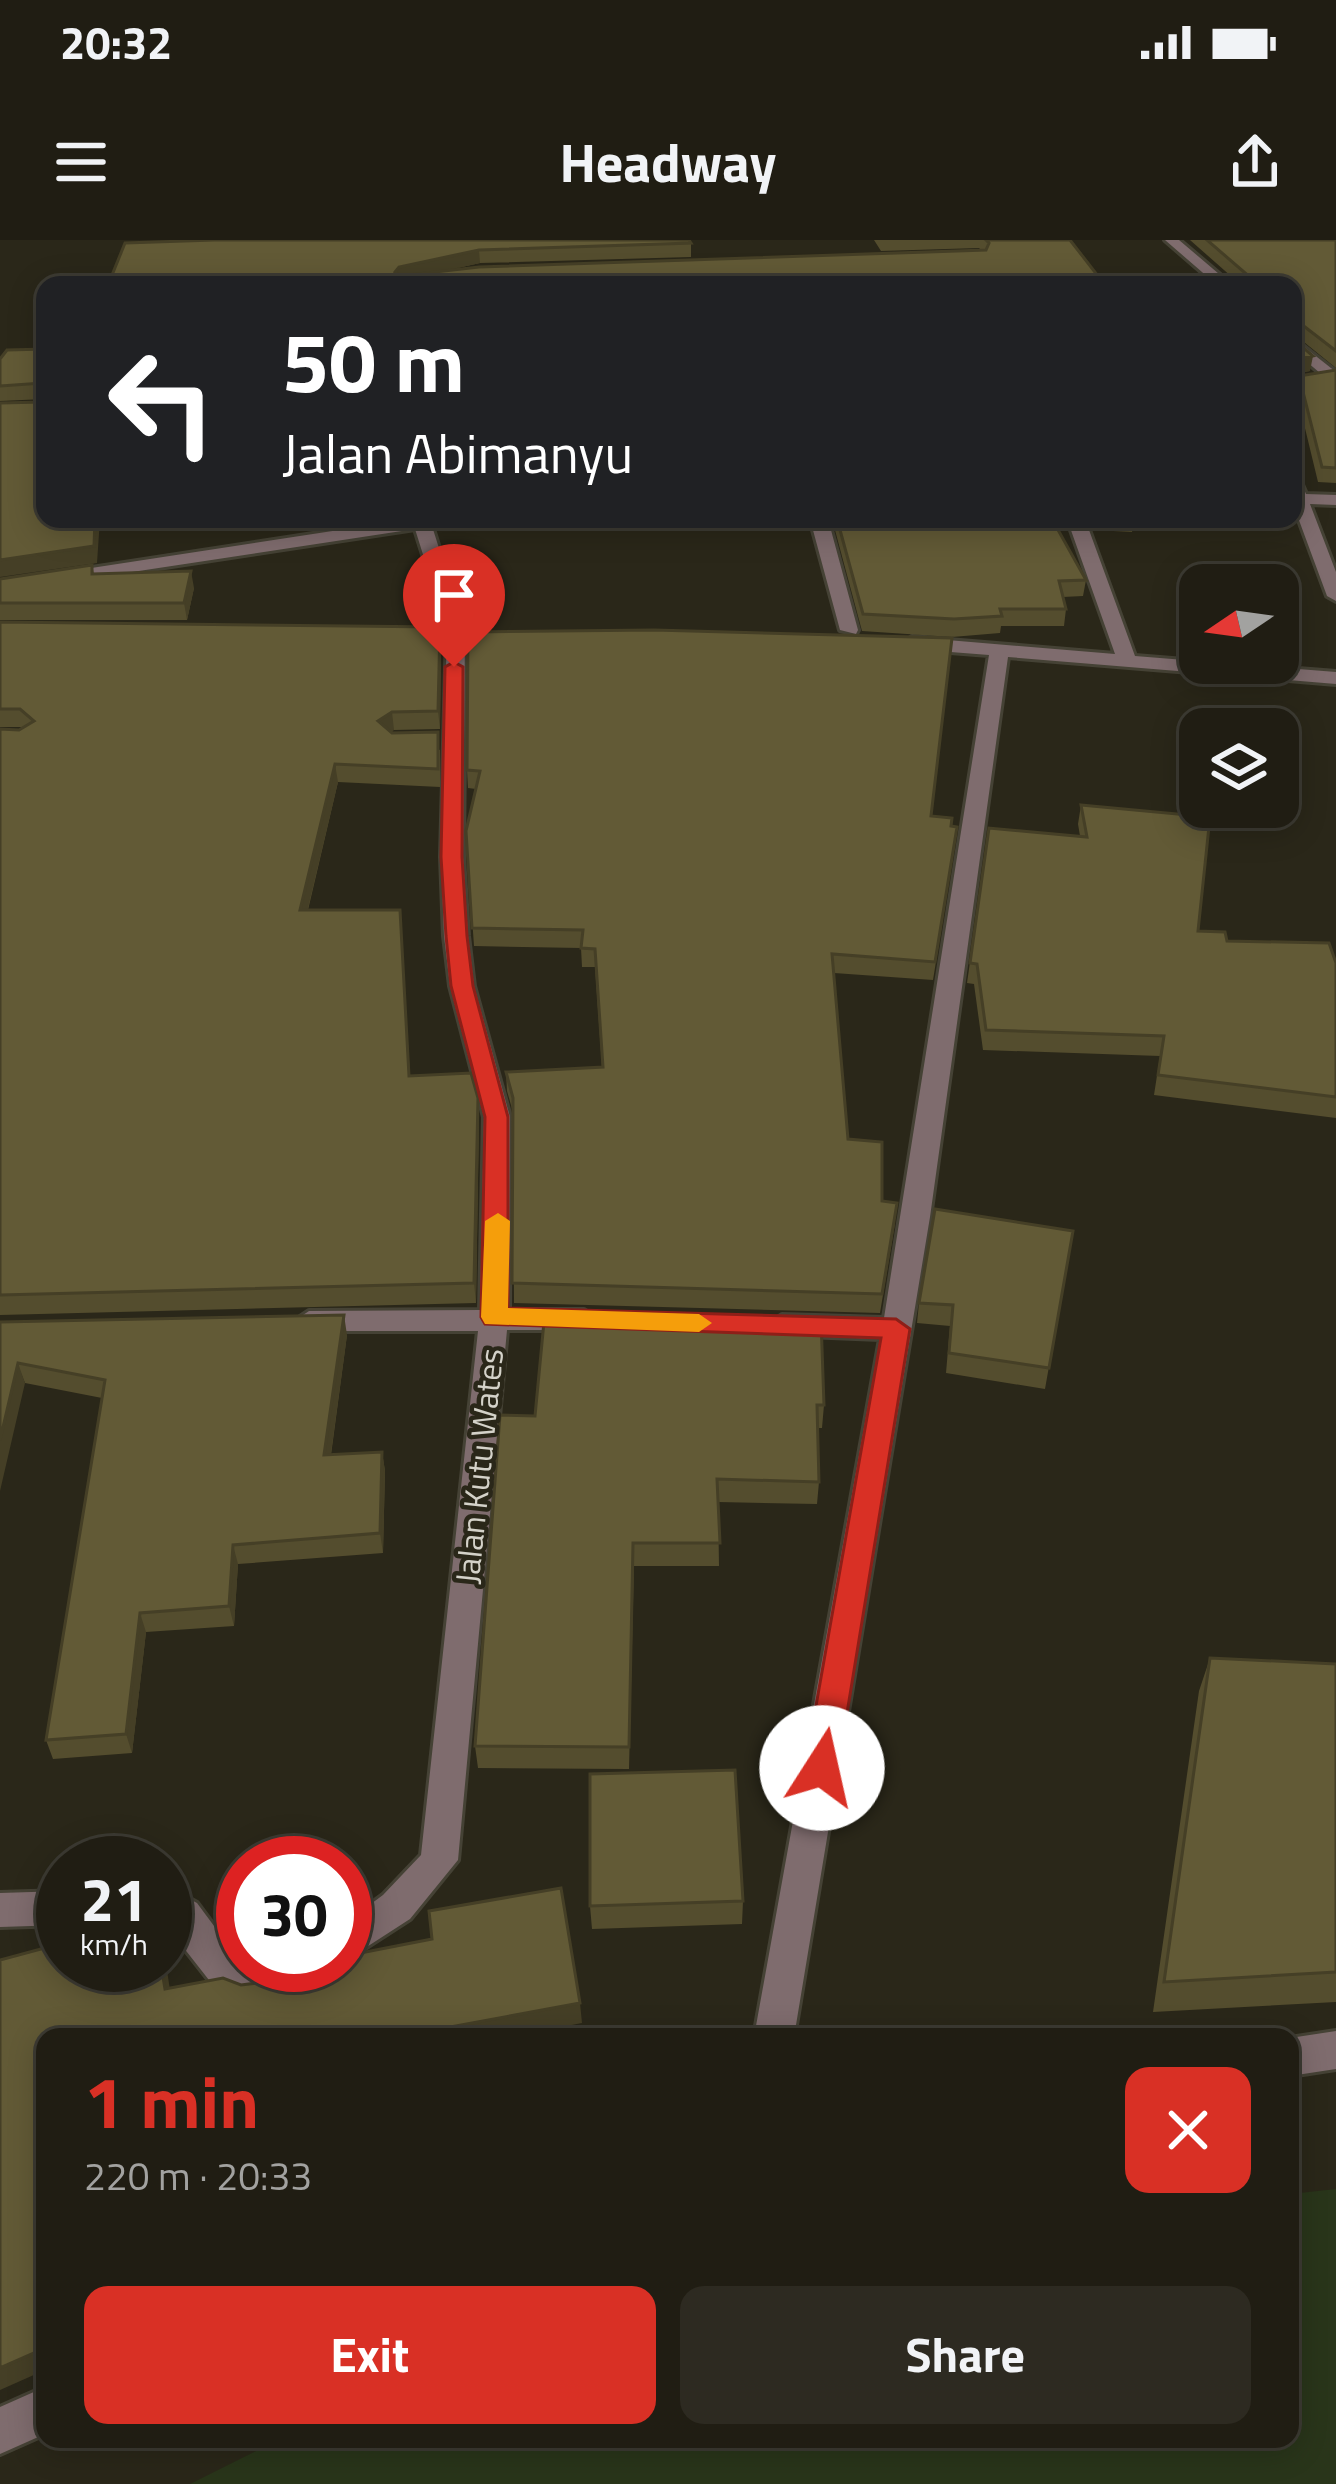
<!DOCTYPE html>
<meta charset="utf-8">
<style>
:root{--surface:#201d13;--page:#2d2a21;--text:#f1f3f6;--muted:#a2a2a0;--line:#3d3b33;--accent:#d93025}
body{margin:0;font-family:"Titillium Web",sans-serif;background:var(--page);color:var(--text);height:100vh;display:flex;flex-direction:column;font-size:45px;white-space:nowrap}
*{box-sizing:border-box;margin:0}
p{font-size:39px;color:var(--muted)}
.icon{flex:none;width:66px;height:66px;fill:none;stroke:currentColor;stroke-width:2;stroke-linecap:round;stroke-linejoin:round}
.map{position:relative;flex:1;overflow:hidden}
.sheet{position:absolute;left:36px;top:1788px;width:1263px;height:420px;display:flex;flex-direction:column;background:var(--surface);border-radius:24px;box-shadow:0 6px 30px #0003,0 0 0 3px var(--line)}
.sheet>*{flex:none}
.guide{position:absolute;left:36px;top:36px;width:1266px;height:252px;border-radius:24px;box-shadow:0 6px 30px #0003,0 0 0 3px var(--line);background:#202124;color:#fff;overflow:hidden}
.needle{width:78px;rotate:257deg}
.tools{position:absolute;left:1179px;top:324px;display:grid;gap:24px}
.tools a{display:grid;place-items:center;width:120px;height:120px;border-radius:24px;background:var(--surface);box-shadow:0 6px 30px #0003,0 0 0 3px var(--line);font-size:60px}
.speed{position:absolute;left:36px;top:1596px;display:flex;gap:24px;font-size:60px;font-weight:700;text-align:center}
.speed>*{display:grid;place-content:center;width:156px;height:156px;border-radius:50%;background:var(--surface);box-shadow:0 6px 30px #0003,0 0 0 3px var(--line);line-height:1}
.speed small{font-size:30px;font-weight:400}
.speed .limit{border:18px solid #d22;background:#fff;color:#111}
.pin{position:absolute;display:grid;place-items:center;width:102px;height:102px;color:#fff;margin:-123px -51px;border-radius:50% 50% 50% 0;rotate:-45deg;box-shadow:0 0 12px #0007}
.pin .icon{rotate:45deg}
.me{position:absolute;width:132px;margin:-66px;rotate:10deg;stroke-linejoin:round;filter:drop-shadow(0 0 9px #0008)}
.turn{display:flex;align-items:center;gap:42px;height:252px;padding:0 48px;font-size:54px}
.turn .icon{width:156px;height:156px;stroke-width:2.5}
.turn b{display:block;font-size:84px;line-height:102px}
.round{display:grid;place-items:center;flex:none;width:126px;height:126px;border-radius:24px;background:var(--page)}
.overview{display:flex;align-items:center;justify-content:space-between;height:204px;padding:0 48px}
h1{font-size:72px;font-weight:700;line-height:90px;color:var(--accent)}
.cta{display:flex;gap:24px;margin-top:auto;padding:24px 48px}
.cta a{flex:1;height:138px;border-radius:24px;background:var(--accent);color:#fff;font-size:48px;font-weight:700;line-height:138px;text-align:center}
.cta a+a{background:var(--page);color:var(--text)}
.status{display:flex;justify-content:space-between;align-items:center;height:84px;padding:0 60px;background:var(--surface);direction:ltr}
.status svg{height:33px;fill:currentColor}
header{display:flex;justify-content:space-between;align-items:center;height:156px;padding:0 48px;background:var(--surface);font-size:54px;font-weight:700}
.map>svg:first-child{display:block}
.green{fill:#29351a}
.lines{fill:none;stroke-linecap:round;stroke-linejoin:round}
.minor-casing{stroke:#454235;stroke-width:6}
.minor{fill:#7f6c6e;fill-rule:evenodd}
.wall{fill:#544d2e}
.shaded-wall{fill:#453f26}
.building{fill:#625a36;stroke:#453f26;stroke-width:3}
.route{fill:#d93025;stroke:#8d1f18;stroke-width:3}
.slow{fill:#f59e0b}
.labels{text-anchor:middle;stroke-width:9;stroke-linejoin:round;paint-order:stroke}
.street-label{font-size:33px;fill:#d4d2c9;stroke:#2a2719}
</style>
<div class="status"><b>20:32</b><svg viewBox="0 0 49 12"><path d="M0 12V9h3v3zM5 12V6h3v6zM10 12V3h3v9zM15 12V0h3v12zM26 1h20v11H26zM47 4h2v5h-2z"/></svg></div>
<header><svg class="icon" aria-label="menu" viewBox="0 0 24 24"><path d="M4 6h16M4 12h16M4 18h16"/></svg>Headway<svg class="icon" aria-label="share" viewBox="0 0 24 24"><path d="M12 15V3M7 8l5-5 5 5M5 13v7h14v-7"/></svg></header>
<div class="map">
<svg width="1336" height="2244" viewBox="0 0 1336 2244">
<rect width="100%" height="100%" fill="#2a2719"/>
<path class="green" d="M1336,1949v295h-1146l90,-45h1010v-245z"/>
<g class="lines">
<g class="minor-casing">
<path id="minor" d="M1165,0h14l53,45h-15z
M1293,98l43,34v7h-9l-34,-29z
M1293,236l6,2 7,16 30,1v10l-26,-1 26,68v29l-9,-5 -34,-92z
M411,279h43l-22,7 33,105 -2,226 5,79 6,50 36,131 -1,193h75l15,10 -15,10h-77l-49,530 -48,59 -65,42v-38l38,-28 38,-40 57,-524h-169l-15,-10 15,-10 171,-1 4,-193 -34,-131 -6,-50 -3,-79 6,-226 -32,-102 -415,63v-10z
M810,279h18l30,111 -2,4 -16,-4z
M1067,279h18l50,137 201,16v12l-328,-27 -78,560 -136,820h-40l126,-698 -98,-4 -15,-10 15,-10 102,3 105,-663 -77,-6 -9,-6 9,-6 203,17z
M165,1646l32,17 46,62h81l-6,13 -47,20 -24,3 -31,-12 -51,-65z
M63,1651v34l-63,2v-34z
M1336,1791v38l-46,7v-38z
M45,2147v47l-45,20v-47z"/>
</g>
<use href="#minor" class="minor"/>
</g>
<path class="wall" d="M874,0h196l35,45h-997l17,-42h566v14l-211,6 -32,7 533,-20 -2,-2 -98,3z
M1190,0h146v128l-42,-34 -1,5 17,32 -17,3v-89h-52z
M45,109v50l-45,2v-42z
M1336,130v113l-18,-1 -22,-91 3,-15z
M832,279h235l-1,9h-9l29,52 -3,16 -20,1 3,12 -2,17h-63l-1,7 -48,4 -90,-6z
M1089,279h45l-2,13 -38,-2z
M92,325l2,9 100,14 -7,32h-187v-41z
M0,382l441,22 -1,85 -46,1 -3,1 49,19v37l-102,-5 -30,128h92l10,166 69,42 -3,185 -476,12v-586l19,1 5,-3h-24z
M467,530l464,46 20,10 4,19 -22,135 -99,-7 14,166 47,84 -15,90 -366,-10 -1,-191 -6,-21 -1,-19 96,-5 -7,-100h-13l-1,-19 -107,-2 -8,-115 10,-42 -8,-1z
M1081,565l117,126 29,10 109,22v155l-182,-23 6,-39 -177,-6 -9,-66 -7,-1 22,-155 91,8 -2,-12z
M1073,991l-28,158 -99,-16 4,-47 -33,-3 2,-20z
M0,1082l347,13 -16,120 51,-3 3,19 -2,82 -145,11 -4,62 -88,6 -14,121 -79,6 -7,-19 56,-342 -77,-15z
M824,1165l-2,23h-4l1,54 -2,22 -99,-2 1,64h-85l-5,203 -151,-1 -3,-22 60,-330z
M1210,1418l126,6v338l-183,10 46,-321z
M743,1661l-1,23 -150,5 -2,-23z"/>
<path class="shaded-wall" d="M479,10l1,13 -80,18 -5,-9 4,-5z
M1313,116l-3,15 -17,3 2,-14z
M95,279h5l-3,44 -97,14v-17z
M191,331l3,17 -7,32 -3,-17z
M440,387l1,17 -1,85 -2,-18z
M392,472l2,18 -14,8 -2,-17z
M335,524l3,18 -35,147 -3,-19z
M478,858l1,20 -3,185 -2,-20z
M344,1075l3,20 -19,140 -4,-20z
M18,1123l7,20 -25,108v-51z
M382,1212l3,19 -2,82 -3,-20z
M233,1305l5,19 -4,62 -5,-20z
M140,1373l6,19 -14,121 -6,-19z
M165,1717l8,53 -8,-21 -4,-24h4z
M580,1763l2,20 -72,14h-91l-1,-4z
M45,2108v22l-45,20v-22z"/>
<path class="building" d="M214,0h475l2,3 -212,7 -80,17 -4,5 5,4 79,-9 507,-17 3,-7 -3,-3h84l35,45h-997l17,-42z
M1207,0h129v111l-40,-31 -3,19 20,17 -18,4 -2,-9v-66h-34z
M45,109v45l-3,-11 -42,3v-27l7,-9z
M1336,130v98l-14,-1 -23,-91z
M45,159v120h50l-1,27 -94,14v-157l42,-1z
M837,279h215l34,61 -27,1 7,28h-66l2,7 -48,3 -91,-5z
M92,325v9l99,-3 -7,32h-184v-24z
M0,382l440,5 -2,84 -46,1 -14,9 14,12 46,-1v37l-103,-5 -35,146h100l9,166 62,-3 7,25 -4,185 -474,12v-566l19,1 15,-9 -14,-12h-20z
M654,390l298,8 -21,178 21,2 -1,8 6,1 -22,135 -103,-8 16,185 34,3v59l15,2 -15,91 -370,-11 1,-185 -7,-26 97,-5 -8,-118 -14,-1 2,-18 -111,-2 -6,-97 14,-60 -13,-1 1,-138z
M1081,565l129,12 -12,114 27,1 2,9 102,2 7,20v134l-178,-22 6,-39 -178,-6 -9,-66 -7,-1 19,-135 98,9z
M935,969l138,22 -24,137 -100,-15 4,-48 -34,-2z
M545,1071l276,8 3,86h-7l2,77 -102,-3 3,64h-87l-4,204 -154,-1 25,-331 35,1z
M344,1075l-20,140 58,-3 -2,81 -147,12 -4,61 -89,7 -14,121 -80,6 59,-360 -87,-17 -18,77v-118z
M1210,1418l126,6v308l-172,10z
M735,1530l8,131 -153,5v-132z
M561,1648l19,115 -162,30 1,4h-374v311l-45,20v-408l63,-17v22h98l4,24 58,-11 18,7 24,-3 40,-17h40v-9l87,-17 -3,-28z"/>
<path class="route" d="M454,422l9,5 -1,190 5,79 6,50 35,131v191l388,11 14,10 -72,439 -5,10 -11,5 -12,-5 -5,-10 76,-430 -396,-14 -4,-7 4,-200 -34,-131 -5,-50 -5,-79 4,-190z"/>
<path class="slow" d="M498,973l12,8 -2,87 191,6 13,9 -13,9 -214,-8 -4,-7 4,-96z"/>
<g class="labels">
<g class="street-label">
<text transform="translate(479 1226) rotate(-84)" y="12">Jalan Kutu Wates</text>
</g>
</g>
</svg>
<div class="tools">
<a><svg class="needle" viewBox="-14 -14 28 28"><path d="M0-13l5 13h-10z" fill="#e53935"/><path d="M0 13l5-13h-10z" fill="#a2a2a0"/></svg></a>
<a><svg class="icon" aria-label="layers" viewBox="0 0 24 24"><path d="M12 4l9 5-9 5-9-5zM3 14l9 5 9-5"/></svg></a>
</div>
<div class="speed"><div>21<small>km/h</small></div><div class="limit">30</div></div>
<div class="pin" style="left:454px;top:427px;background:#d93025"><svg class="icon" aria-label="arrive" viewBox="0 0 24 24"><path d="M6 21V4h12l-3 4 3 4H6"/></svg></div>
<svg class="me" style="left:822px;top:1528px" viewBox="-20 -20 40 40"><circle r="19" fill="#fff"/><path d="M0-13L10 11 0 6-10 11z" fill="#d93025"/></svg>
<div class="guide">
<div class="turn"><svg class="icon" aria-label="left" viewBox="0 0 24 24"><path d="M17 20v-9H6M10 6l-5 5 5 5"/></svg><div><b>50 m</b>Jalan Abimanyu</div></div>
</div>
<section class="sheet">
<div class="overview"><div><h1>1 min</h1><p>220 m · 20:33</p></div><a class="round" style="background:#d93025;color:#fff"><svg class="icon" aria-label="close" viewBox="0 0 24 24"><path d="M6 6l12 12M18 6L6 18"/></svg></a></div>
<div class="cta"><a>Exit</a><a>Share</a></div>
</section>
</div>
